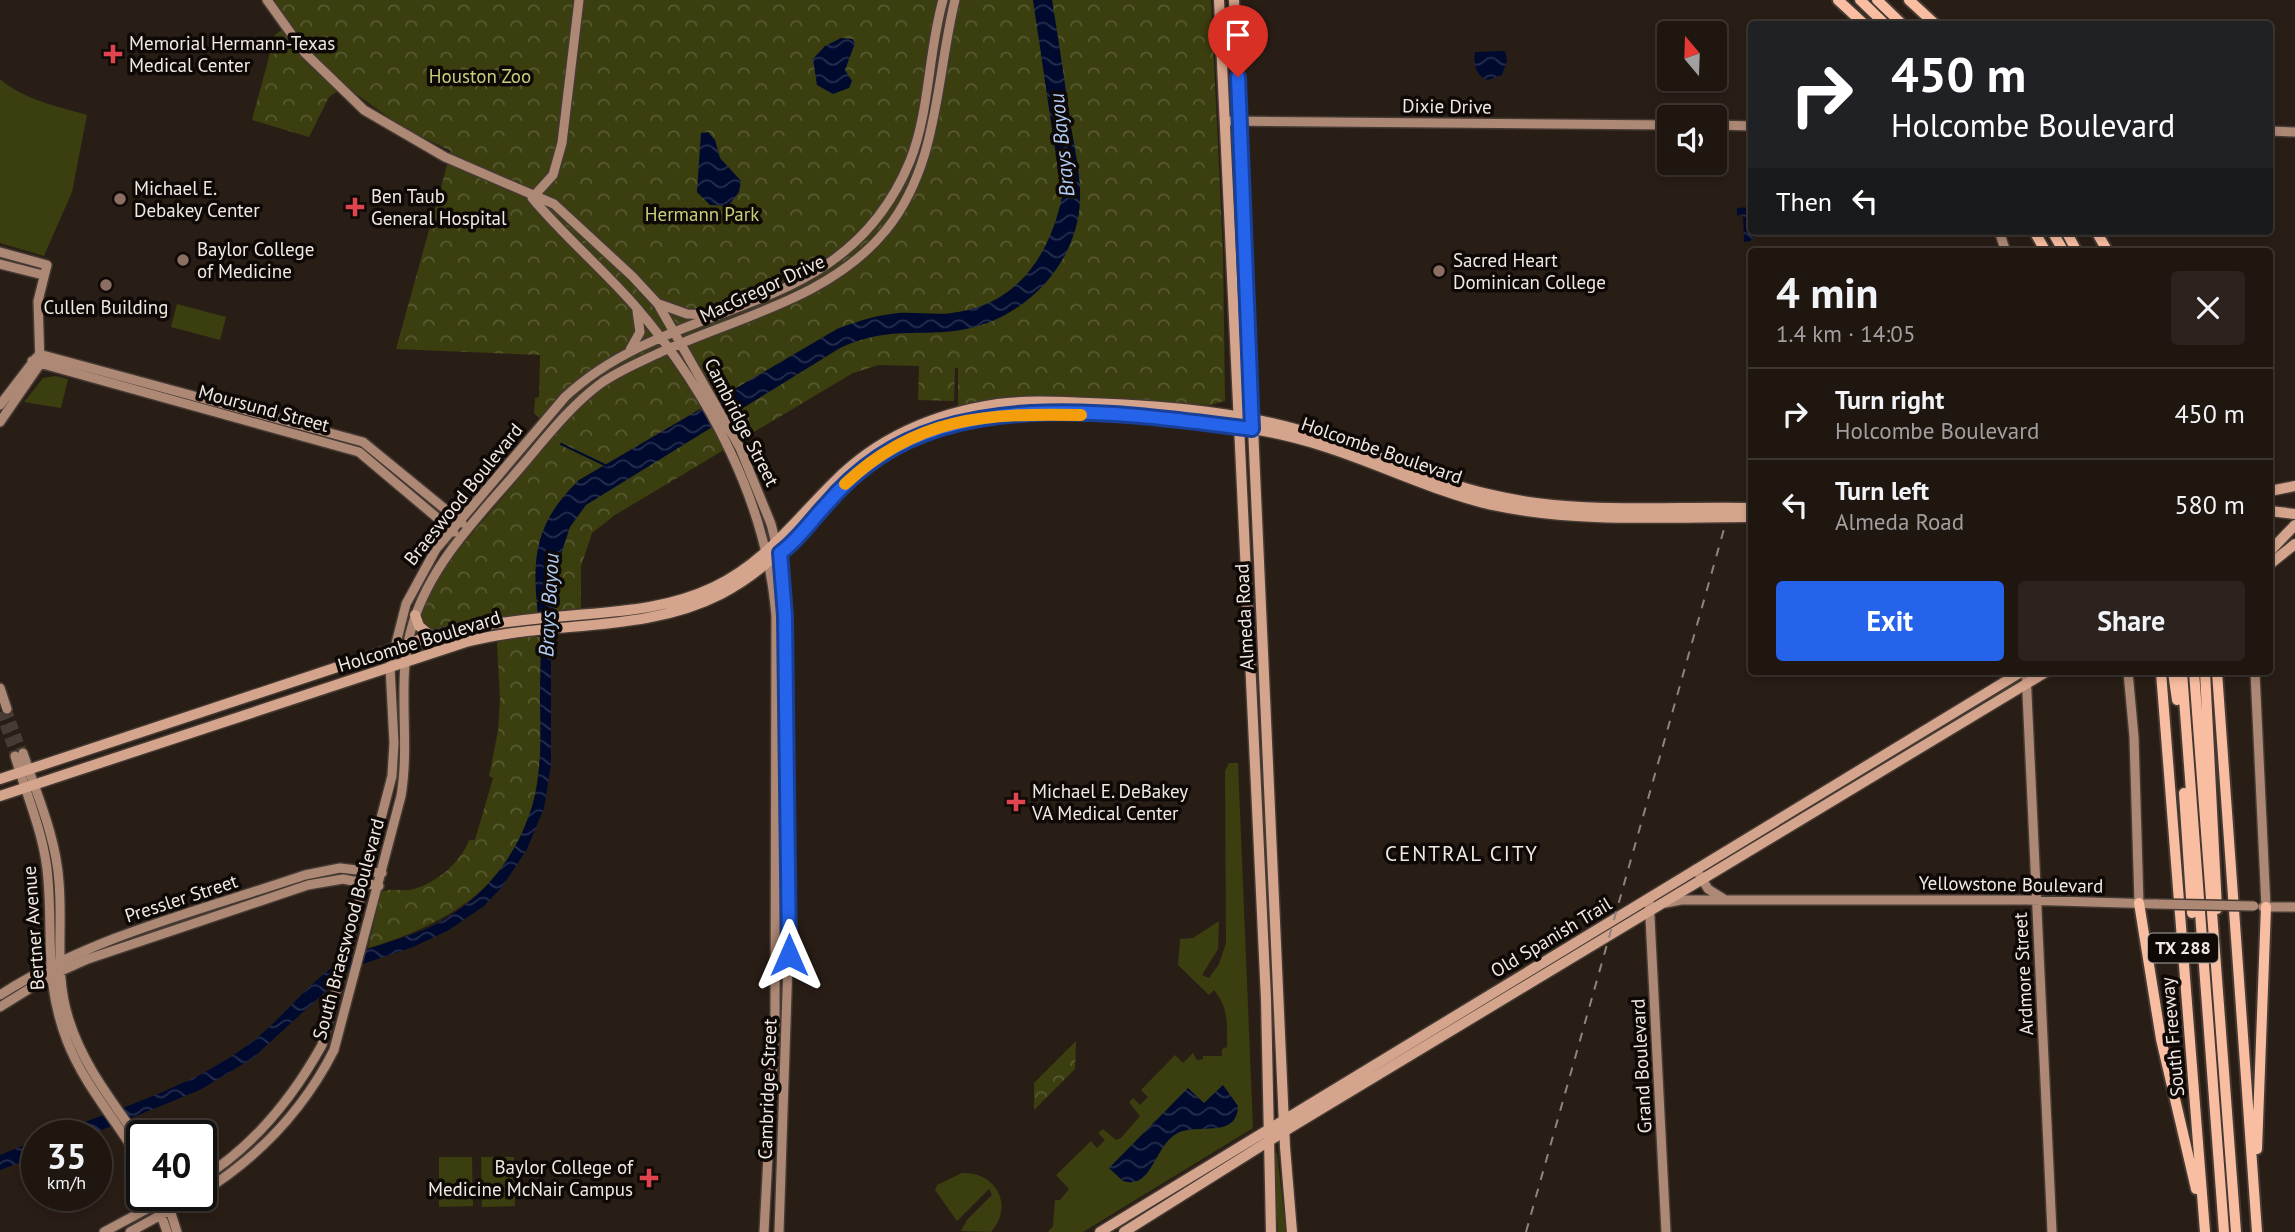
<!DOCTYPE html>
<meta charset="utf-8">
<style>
:root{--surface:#1f1610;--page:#2c231e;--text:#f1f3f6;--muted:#a19f9f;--line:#3c3530;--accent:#2563eb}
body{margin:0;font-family:"PT Sans",sans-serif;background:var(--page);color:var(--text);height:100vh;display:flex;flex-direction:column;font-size:26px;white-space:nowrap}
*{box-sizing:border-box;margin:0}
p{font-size:23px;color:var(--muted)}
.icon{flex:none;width:38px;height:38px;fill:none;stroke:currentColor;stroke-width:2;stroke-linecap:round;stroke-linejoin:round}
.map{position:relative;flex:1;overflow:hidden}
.panel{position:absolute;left:1748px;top:248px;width:525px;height:427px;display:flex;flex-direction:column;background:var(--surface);border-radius:7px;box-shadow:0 4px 10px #0003,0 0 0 2px var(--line)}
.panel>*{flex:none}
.top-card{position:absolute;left:1748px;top:21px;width:525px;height:214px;border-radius:7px;box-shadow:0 4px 10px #0003,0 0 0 2px var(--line);background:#202124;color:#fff;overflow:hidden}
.needle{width:46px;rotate:341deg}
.controls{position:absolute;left:1657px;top:21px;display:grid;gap:14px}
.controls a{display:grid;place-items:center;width:70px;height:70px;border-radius:7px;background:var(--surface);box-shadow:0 4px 10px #0003,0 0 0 2px var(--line);font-size:35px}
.speed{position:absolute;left:21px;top:1120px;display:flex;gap:14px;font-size:35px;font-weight:700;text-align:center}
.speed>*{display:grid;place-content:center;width:91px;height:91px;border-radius:50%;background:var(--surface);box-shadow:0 4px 10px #0003,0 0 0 2px var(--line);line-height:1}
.speed small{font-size:18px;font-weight:400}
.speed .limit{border:4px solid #111;border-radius:10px;background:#fff;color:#111}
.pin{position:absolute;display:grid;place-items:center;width:60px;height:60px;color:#fff;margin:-72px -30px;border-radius:50% 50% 50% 0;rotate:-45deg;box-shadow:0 0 7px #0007}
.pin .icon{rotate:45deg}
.me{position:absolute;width:77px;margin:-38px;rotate:0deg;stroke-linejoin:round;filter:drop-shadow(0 0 5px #0008)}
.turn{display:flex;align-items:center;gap:24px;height:147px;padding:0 28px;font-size:32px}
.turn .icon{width:91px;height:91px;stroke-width:2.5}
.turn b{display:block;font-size:49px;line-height:60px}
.then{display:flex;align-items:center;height:66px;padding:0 28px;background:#0003;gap:14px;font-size:26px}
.round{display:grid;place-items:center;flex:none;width:74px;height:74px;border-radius:7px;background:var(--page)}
.summary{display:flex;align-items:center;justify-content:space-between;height:119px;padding:0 28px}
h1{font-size:42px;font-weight:600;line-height:52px}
.primary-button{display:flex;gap:14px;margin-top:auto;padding:14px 28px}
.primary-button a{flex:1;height:80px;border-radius:7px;background:var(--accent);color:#fff;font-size:28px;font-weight:600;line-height:80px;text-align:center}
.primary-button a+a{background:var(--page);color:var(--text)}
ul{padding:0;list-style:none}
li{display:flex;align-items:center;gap:21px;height:91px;padding:0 28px;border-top:2px solid var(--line)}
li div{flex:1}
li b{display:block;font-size:26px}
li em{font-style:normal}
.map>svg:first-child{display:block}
.green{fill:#3b3e0e}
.park{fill:url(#park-crowns)}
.water{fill:url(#water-waves)}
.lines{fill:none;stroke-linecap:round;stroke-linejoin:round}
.stream{stroke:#000a2f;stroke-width:2}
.secondary-tunnel{stroke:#473c35;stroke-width:9;stroke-dasharray:9 4.5;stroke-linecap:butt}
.secondary-casing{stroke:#453a33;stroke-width:12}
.primary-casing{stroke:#453a33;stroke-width:13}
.highway-casing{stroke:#453a33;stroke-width:14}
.secondary{stroke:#ad8875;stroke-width:9}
.primary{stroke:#d5a48c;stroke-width:10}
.highway{stroke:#f9bea1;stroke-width:10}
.rail{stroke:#8e847d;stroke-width:2;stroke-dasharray:9 9;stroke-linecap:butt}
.secondary-bridge-casing{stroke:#453a33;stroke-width:12;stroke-linecap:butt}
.secondary-bridge{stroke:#ad8875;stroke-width:9}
.route-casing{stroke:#184099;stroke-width:18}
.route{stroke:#2563eb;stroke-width:12}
.slow{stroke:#f59e0b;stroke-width:12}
.health-dot{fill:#e0444e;stroke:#0e0906;stroke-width:2.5}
.education-dot{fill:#8d6e63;stroke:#0e0906;stroke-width:2.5}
.labels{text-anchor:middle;stroke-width:7;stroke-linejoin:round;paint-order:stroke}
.shield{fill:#0e0906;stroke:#ada6a1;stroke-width:2}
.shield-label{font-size:18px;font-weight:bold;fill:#f1e9e3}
.poi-label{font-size:19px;fill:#f1e9e3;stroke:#0e0906;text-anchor:start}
.park-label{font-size:19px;fill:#c7cf7a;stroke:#0e0906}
.street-label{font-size:19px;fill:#f1e9e3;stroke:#0e0906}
.water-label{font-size:21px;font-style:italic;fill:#b0cbf5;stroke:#0e0906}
.neighbourhood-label{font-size:21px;letter-spacing:2px;fill:#f1e9e3;stroke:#0e0906}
</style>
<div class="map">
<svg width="2295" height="1232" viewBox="0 0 2295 1232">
<defs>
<pattern id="park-crowns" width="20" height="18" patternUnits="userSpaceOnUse" patternTransform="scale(1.75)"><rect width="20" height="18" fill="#3b3e0e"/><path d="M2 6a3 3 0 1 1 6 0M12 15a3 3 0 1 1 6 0" fill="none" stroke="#585a31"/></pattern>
<pattern id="water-waves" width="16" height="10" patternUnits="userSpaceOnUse" patternTransform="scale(1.75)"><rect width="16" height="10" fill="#000a2f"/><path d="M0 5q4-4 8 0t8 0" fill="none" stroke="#262e4d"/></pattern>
</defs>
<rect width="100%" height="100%" fill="#291e16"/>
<path class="green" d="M0,79c24,21 57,27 87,36l-15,77 -28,64 -44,-13z
M177,304l49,13 -6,23 -49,-13z
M55,376l13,3 -7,29 -37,-6 19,-24z
M468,632l2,4 -56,15 1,-2z
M1229,763h9l15,365 -170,104h-35l5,-6 2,-26h5l9,-11 -13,-14 35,-34 6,7 8,-8 -7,-7 5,-4 13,11 5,-2 19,-22 -11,-14 4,-4 7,7 8,-8 -7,-7 34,-35 8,8 10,-10 4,7 6,-1v-3h19v-7l5,-2c0,-22 2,-39 -13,-57l-5,5 -31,-30 2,-26 13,-1 26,-17 -1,28 -16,26 7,3 10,-14 7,-21 -1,-172z
M1273,1153h4l9,79h-8z
M439,1157h33l1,49 -34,1z
M481,1157h33l1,49 -33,1z
M962,1173c33,-2 53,32 29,59l-30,-1 6,-11 25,-25 -3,-6 -32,32 -22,-31 2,-5z"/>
<path class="park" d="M274,0h937l12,252 2,149 -15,4c-83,-5 -171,-17 -252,2v-39h-3l-1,33 -36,-1 1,-34 -40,-1 -26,8 -238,142 -23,18 -11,33v42l-152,23 -9,-11 1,-7 22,-45 114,-135 -23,-20 1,-15 4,-1 1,-42 -144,-6 55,-198 -49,-24 -57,-41 -16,11 -20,40 -57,-17 23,-85 15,-11z
M517,637h23c0,48 4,98 -3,145 -13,97 -84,141 -169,166l13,-56c9,-4 19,-1 29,-2 24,-5 51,-27 59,-50h6l18,-62 -4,-2 9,-45 2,-32 -3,-55 2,-5z
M1076,1041l-1,28 -41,41v-27z"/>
<path class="water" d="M1033,0h19c7,42 13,84 19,126 4,25 10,50 9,74 -2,60 -49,112 -105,127 -48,13 -82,-4 -135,21l-254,157 -16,22 -12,37 -7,69v132l-7,43 -17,41 -25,38 -18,19 -35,24 -36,17 -62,21 -98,90 -53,32 -113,46h-39c67,-27 143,-48 201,-92 33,-24 56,-59 90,-81 25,-16 52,-20 79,-31 51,-20 91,-62 110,-114 16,-39 12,-84 12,-125 0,-19 2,-39 0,-58 -7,-66 -13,-105 39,-155l258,-151c21,-8 40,-14 62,-16 20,-1 40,3 59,-1 62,-10 92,-59 104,-115z
M841,38l12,1 2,4 -10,27 7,11 -3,7 -16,6 -16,-9 -4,-26 12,-13z
M1505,51l2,10 -5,14 -14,5c-13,-5 -15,-16 -13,-28z
M708,132l7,8 5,18 21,23 -2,11 -11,14 -18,-1 -13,-13 4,-59z
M1752,202v29h23l-1,5 -15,-2 -9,7 -6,1 -1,-28 -6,2v-8l14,-1z
M1223,1085l15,21c-1,34 -42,16 -62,28 -22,13 -24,56 -53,47l-14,-13 79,-80 16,15z
M37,1140v16l-37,14v-15z"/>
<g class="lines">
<path class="stream" d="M561,444l46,22"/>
<path class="secondary-tunnel" d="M7,709l16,44
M0,712l15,44"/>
<g class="secondary-casing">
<path id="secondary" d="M267,0l38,53 59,57 81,47 109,47 78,72 26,28 82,144 31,76 13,51 5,357 -10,300
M1225,121l445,4
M1715,125l37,1
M2270,131l25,1
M532,198l21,-23 9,-32 17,-143
M533,199c32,38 70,70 103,108 73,85 131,196 140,309l-1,408 -11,208
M1999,231l7,21
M0,252l47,13 -9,36 2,63 -40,58
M0,264l43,11
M659,304l28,10 22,1
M630,350l10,-18 -3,-21
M39,354l324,88 99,81
M32,361l327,91 95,80
M0,405l36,-47
M2026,672l26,560
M2128,672l6,65 5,166
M2255,672l11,235
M0,688l7,21
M23,753c14,42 33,84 36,129 4,47 -5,92 10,138 15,48 46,84 73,125
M15,756c12,41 30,80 33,123 5,60 -4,102 19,162 18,46 51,81 75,123
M1696,869l12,20 16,10
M1649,898l17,334
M1666,903l15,-3h345l130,4
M2263,907h32
M0,995c92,-59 202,-85 305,-120l35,-7 42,5
M0,1007l50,-31 38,-17 220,-74 35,-6 36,7
M201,1179c53,-33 91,-80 121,-134l70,-269 2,-33 -4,-76 16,-63 30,-55 129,-152c112,-104 278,-73 345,-236 20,-50 18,-109 33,-161
M201,1193c58,-36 102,-82 133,-143l67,-254c10,-58 -6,-117 12,-173 19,-61 66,-107 107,-155 25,-29 49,-61 80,-84 18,-13 40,-22 61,-32 76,-35 170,-54 225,-122 53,-65 50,-153 69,-230
M154,1195l13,37
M169,1207l8,25
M104,1232l69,-37
M130,1232l67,-37"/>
</g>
<g class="primary-casing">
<path id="primary" d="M1219,0l47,999 5,233
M1234,0l51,1147 7,85
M2270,491l25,-5
M2270,511l25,3
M2270,551l25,-26
M2270,564l25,-20
M415,615l4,11 12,10
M0,779l431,-143c48,-12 97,-17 146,-21 48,-4 93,-7 137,-28 52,-25 81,-67 121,-106 44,-44 102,-68 163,-77 30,-4 61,-2 91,-1 80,3 160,9 236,35 57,18 109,44 167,57 84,20 174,11 260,13
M0,796l466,-154c84,-22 177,-8 255,-48 59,-31 81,-71 127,-113 36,-33 80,-55 128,-63 34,-6 68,-4 103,-3 81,2 167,6 244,31 57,18 110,45 169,59 84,18 174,12 260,12
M1100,1232l921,-560
M1124,1232l169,-106 753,-454"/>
</g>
<g class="highway-casing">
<path id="highway" d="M1838,0l26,24
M1860,0l25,24
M1877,0l25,24
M1909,0l26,24
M2034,231l12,21
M2052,231l12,21
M2066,231l11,21
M2096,231l12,21
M2161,672l44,560
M2173,672l4,28
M2182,672l42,560
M2194,672l42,560
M2205,672l12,237
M2217,672l40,560
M2184,793l8,120
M2139,903l22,136 35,150
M2257,1149l9,-242"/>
</g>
<use href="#secondary" class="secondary"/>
<use href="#primary" class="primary"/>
<use href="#highway" class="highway"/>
<path class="rail" d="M1526,1232l200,-710"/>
<g class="secondary-bridge-casing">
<path id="secondary-bridge" d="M2156,904l98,2"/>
</g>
<use href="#secondary-bridge" class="secondary-bridge"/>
</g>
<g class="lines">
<g class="route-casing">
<path id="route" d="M789,955l-4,-339 -5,-63c17,-12 30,-31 44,-46 16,-19 34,-36 55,-50 101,-68 258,-42 373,-28l-14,-352"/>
</g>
<use href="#route" class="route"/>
<path class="slow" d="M845,484c72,-68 143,-71 236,-69"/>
</g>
<g class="health-dot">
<path d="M109.5 43.5h7v7h7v7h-7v7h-7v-7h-7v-7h7z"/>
<path d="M351.5 196.5h7v7h7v7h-7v7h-7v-7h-7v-7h7z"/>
<path d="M1012.5 791.5h7v7h7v7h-7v7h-7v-7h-7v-7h7z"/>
<path d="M645.5 1167.5h7v7h7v7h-7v7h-7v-7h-7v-7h7z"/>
</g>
<g class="education-dot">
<circle cx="120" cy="199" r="7"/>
<circle cx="183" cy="260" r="7"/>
<circle cx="1439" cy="271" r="7"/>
<circle cx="106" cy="285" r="7"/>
</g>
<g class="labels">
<rect class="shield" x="2148" y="933.5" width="70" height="29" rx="5"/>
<g class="shield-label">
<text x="2183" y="954">TX 288</text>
</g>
<g class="poi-label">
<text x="129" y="50">Memorial Hermann-Texas<tspan x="129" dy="22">Medical Center</tspan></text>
<text x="134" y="195">Michael E.<tspan x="134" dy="22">Debakey Center</tspan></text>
<text x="371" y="203">Ben Taub<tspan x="371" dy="22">General Hospital</tspan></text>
<text x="197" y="256">Baylor College<tspan x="197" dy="22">of Medicine</tspan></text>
<text x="1453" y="267">Sacred Heart<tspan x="1453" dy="22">Dominican College</tspan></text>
<text x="106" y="314" text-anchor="middle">Cullen Building</text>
<text x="1032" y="798">Michael E. DeBakey<tspan x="1032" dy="22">VA Medical Center</tspan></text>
<text x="633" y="1174" text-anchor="end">Baylor College of<tspan x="633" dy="22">Medicine McNair Campus</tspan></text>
</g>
<g class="park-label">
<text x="480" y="83">Houston Zoo</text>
<text x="702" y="221">Hermann Park</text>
</g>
<g class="street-label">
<text transform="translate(1447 106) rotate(1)" y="7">Dixie Drive</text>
<text transform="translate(762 288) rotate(-25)" y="7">MacGregor Drive</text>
<text transform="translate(264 408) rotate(15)" y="7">Moursund Street</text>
<text transform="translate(742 422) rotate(63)" y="7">Cambridge Street</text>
<text transform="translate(1382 450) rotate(19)" y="7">Holcombe Boulevard</text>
<text transform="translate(463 494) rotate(-51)" y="7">Braeswood Boulevard</text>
<text transform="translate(1244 617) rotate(-93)" y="7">Almeda Road</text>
<text transform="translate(419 641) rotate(-17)" y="7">Holcombe Boulevard</text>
<text transform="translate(2011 884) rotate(1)" y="7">Yellowstone Boulevard</text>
<text transform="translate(181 898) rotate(-18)" y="7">Pressler Street</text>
<text transform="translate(33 928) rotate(-94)" y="7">Bertner Avenue</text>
<text transform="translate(348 929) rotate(-75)" y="7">South Braeswood Boulevard</text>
<text transform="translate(1551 937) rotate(-31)" y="7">Old Spanish Trail</text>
<text transform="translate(2023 974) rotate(-93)" y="7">Ardmore Street</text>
<text transform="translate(2172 1037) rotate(-95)" y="7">South Freeway</text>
<text transform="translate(1641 1066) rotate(-93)" y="7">Grand Boulevard</text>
<text transform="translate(767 1089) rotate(-88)" y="7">Cambridge Street</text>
</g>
<g class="water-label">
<text transform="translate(1062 145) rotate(-96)" y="7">Brays Bayou</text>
<text transform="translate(549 605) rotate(-87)" y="7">Brays Bayou</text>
</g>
<g class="neighbourhood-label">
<text x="1462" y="861">CENTRAL CITY</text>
</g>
</g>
</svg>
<div class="controls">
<a><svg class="needle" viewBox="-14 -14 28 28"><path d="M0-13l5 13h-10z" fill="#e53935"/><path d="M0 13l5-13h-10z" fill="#a19f9f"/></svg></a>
<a><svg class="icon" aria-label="sound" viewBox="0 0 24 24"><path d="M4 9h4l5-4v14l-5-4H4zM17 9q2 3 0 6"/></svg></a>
</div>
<div class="speed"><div>35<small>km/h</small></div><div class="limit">40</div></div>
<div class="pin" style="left:1238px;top:77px;background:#d93025"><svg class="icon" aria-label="arrive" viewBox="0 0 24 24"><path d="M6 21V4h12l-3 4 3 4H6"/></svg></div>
<svg class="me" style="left:789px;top:955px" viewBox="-20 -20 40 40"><path d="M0-17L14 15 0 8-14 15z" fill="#2563eb" stroke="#fff" stroke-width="4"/></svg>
<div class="top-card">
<div class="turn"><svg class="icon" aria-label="right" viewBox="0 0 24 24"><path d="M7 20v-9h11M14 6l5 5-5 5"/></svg><div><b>450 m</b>Holcombe Boulevard</div></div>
<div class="then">Then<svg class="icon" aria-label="left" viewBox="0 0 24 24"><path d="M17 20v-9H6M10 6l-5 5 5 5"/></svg></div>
</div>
<section class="panel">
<div class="summary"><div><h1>4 min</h1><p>1.4 km · 14:05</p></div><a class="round"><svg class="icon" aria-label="close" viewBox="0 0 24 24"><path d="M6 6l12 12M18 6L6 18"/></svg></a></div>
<ul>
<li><svg class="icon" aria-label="right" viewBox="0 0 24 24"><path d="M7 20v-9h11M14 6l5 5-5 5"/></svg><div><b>Turn right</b><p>Holcombe Boulevard</p></div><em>450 m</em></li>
<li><svg class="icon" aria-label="left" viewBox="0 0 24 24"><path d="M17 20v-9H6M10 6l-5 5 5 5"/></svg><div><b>Turn left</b><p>Almeda Road</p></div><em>580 m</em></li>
</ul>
<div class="primary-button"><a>Exit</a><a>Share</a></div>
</section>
</div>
